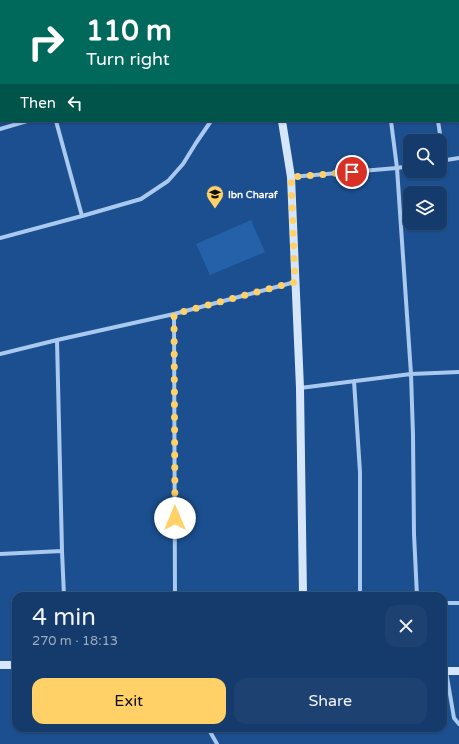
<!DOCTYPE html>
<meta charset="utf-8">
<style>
:root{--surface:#143b6b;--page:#1d4271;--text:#f1f3f6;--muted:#9dadc1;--line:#33557e;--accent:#ffd166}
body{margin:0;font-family:"Varela Round",sans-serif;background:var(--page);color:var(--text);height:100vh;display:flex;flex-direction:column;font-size:15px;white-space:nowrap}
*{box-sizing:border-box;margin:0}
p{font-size:13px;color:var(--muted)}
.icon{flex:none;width:22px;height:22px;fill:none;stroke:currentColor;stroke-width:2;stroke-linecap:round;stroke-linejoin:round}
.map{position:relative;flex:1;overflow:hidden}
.side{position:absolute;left:12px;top:592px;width:435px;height:140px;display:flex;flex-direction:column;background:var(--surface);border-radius:12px;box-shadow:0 1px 3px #0004,0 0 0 1px var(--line)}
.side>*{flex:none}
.banner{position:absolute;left:0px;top:0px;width:459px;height:122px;box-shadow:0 1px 3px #0004,0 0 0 1px var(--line);background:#00695c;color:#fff;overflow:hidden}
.buttons{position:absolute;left:403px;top:134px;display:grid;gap:8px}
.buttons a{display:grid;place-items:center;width:44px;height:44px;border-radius:8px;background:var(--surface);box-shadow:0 1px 3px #0004,0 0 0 1px var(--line);font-size:20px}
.pin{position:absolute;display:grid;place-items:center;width:34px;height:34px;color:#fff;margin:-17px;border:2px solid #fff;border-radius:50%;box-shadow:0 1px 4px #0007}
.me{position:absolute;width:44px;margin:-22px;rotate:0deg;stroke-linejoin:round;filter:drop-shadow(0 0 3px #0008)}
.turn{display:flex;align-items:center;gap:14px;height:84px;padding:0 20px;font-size:18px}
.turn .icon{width:52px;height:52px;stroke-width:2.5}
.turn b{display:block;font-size:28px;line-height:34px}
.then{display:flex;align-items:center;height:38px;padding:0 20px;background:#0003;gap:8px;font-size:15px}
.round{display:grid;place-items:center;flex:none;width:42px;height:42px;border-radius:12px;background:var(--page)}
.summary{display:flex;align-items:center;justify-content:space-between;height:68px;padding:0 20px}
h1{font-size:24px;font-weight:600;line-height:30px}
.primary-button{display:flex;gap:8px;margin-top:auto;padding:8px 20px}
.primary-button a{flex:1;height:46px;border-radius:12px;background:var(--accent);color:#111;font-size:16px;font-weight:600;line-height:46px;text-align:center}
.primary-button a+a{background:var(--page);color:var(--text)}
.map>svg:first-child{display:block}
.green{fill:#2461a8}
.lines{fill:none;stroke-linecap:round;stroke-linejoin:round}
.street{stroke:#a9c9ee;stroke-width:4}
.secondary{stroke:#d6e6fa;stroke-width:8}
.route{stroke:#ffd166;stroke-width:7;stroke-dasharray:0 12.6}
.labels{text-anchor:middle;stroke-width:4;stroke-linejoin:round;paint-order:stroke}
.poi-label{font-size:10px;font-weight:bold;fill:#fff;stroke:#1b4f8f;text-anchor:start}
</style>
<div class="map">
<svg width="459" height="744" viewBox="0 0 459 744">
<rect width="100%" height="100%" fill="#1b4f8f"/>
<path class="green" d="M251,220l14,32 -55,23 -14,-31z"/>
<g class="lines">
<path class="street" d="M22,0v1
M138,0l1,1
M375,0v1
M422,0v1
M0,21h1
M56,121l26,95 59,-17 27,-18 15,-17 13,-21 15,-22
M391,121l6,47 14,206 2,61 1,99 3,62
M438,121l6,39
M0,129l27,-8
M440,161l19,-3
M291,177l106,-9 13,-2
M0,238l82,-22
M174,314l1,282
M0,354l57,-14
M354,381l6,91v124
M300,388l111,-14 48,-2
M62,551l2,45
M0,554l62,-3 -5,-211 117,-26 121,-32
M443,603h16
M446,671l8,47 5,6
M208,728l9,16"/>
<path class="secondary" d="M258,0v1
M282,121l9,56 9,211 3,208
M0,665h16
M443,671h16"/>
</g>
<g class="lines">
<path class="route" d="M175,518l-1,-204 121,-32 -4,-105 61,-5"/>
</g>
<defs>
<g id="school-pin" transform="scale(0.9)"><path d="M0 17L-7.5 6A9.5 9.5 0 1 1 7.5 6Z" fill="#ffd166" stroke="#1b4f8f"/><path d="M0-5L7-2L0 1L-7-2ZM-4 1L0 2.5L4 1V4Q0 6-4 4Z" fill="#111"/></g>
</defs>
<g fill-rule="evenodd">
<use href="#school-pin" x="215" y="194"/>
</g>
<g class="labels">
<g class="poi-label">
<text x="228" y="198">Ibn Charaf</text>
</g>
</g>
</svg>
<div class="buttons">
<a><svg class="icon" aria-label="search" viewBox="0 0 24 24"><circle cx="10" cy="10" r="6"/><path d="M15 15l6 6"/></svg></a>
<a><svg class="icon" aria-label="layers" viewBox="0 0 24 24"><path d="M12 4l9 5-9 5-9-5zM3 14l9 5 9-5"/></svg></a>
</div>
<div class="pin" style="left:352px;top:172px;background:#d93025"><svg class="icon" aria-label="arrive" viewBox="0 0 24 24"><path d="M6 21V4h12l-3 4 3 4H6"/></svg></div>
<svg class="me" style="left:175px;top:518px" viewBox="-20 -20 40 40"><circle r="19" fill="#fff"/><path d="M0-13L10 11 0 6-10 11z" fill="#ffd166"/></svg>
<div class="banner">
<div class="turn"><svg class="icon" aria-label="right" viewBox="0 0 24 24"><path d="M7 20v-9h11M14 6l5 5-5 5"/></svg><div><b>110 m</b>Turn right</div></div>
<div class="then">Then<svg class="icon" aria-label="left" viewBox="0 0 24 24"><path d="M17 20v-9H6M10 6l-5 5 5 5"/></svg></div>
</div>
<section class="side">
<div class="summary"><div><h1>4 min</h1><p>270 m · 18:13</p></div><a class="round"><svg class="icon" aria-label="close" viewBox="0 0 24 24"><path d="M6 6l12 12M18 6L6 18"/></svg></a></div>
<div class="primary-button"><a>Exit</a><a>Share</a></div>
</section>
</div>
